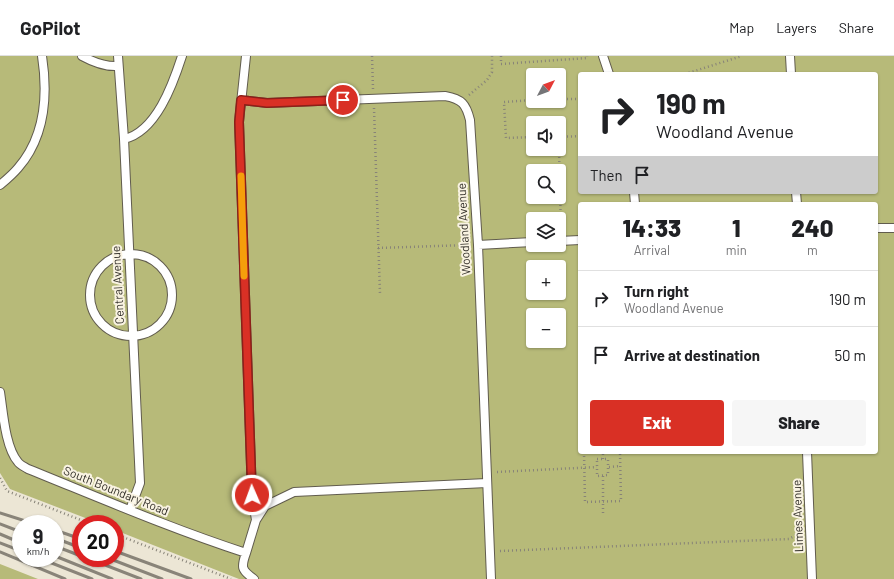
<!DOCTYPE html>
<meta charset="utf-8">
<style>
:root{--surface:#fff;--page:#f6f6f6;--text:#202124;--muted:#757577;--line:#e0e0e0;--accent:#d93025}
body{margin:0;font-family:Barlow,sans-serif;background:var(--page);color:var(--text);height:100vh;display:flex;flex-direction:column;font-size:15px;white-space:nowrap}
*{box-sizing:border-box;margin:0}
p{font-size:13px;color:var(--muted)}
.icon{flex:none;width:22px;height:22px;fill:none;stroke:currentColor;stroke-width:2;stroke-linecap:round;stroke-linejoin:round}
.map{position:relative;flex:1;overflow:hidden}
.sheet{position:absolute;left:578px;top:146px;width:300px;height:252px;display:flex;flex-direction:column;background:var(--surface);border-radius:4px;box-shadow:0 1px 3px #0004}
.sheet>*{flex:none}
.banner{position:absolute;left:578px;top:16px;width:300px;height:122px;border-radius:4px;box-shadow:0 1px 3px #0004;background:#fff;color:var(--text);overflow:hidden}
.needle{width:26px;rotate:49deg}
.buttons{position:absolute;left:526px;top:12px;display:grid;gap:8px}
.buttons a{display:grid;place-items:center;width:40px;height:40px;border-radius:4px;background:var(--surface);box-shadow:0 1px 3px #0004;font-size:20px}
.speed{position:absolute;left:12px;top:459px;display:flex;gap:8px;font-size:20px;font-weight:700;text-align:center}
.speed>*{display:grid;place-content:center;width:52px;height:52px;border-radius:50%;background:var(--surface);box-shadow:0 1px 3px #0004;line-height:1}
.speed small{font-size:10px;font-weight:400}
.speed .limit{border:6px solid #d22;background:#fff;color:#111}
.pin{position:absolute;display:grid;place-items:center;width:34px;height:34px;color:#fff;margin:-17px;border:2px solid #fff;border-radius:50%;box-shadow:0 1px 4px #0007}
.me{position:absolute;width:44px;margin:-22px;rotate:358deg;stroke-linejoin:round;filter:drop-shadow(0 0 3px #0008)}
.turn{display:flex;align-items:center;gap:14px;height:84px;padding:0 12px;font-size:18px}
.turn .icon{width:52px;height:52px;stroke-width:2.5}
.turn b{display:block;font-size:28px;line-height:34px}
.then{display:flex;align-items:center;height:38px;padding:0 12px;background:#0003;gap:8px;font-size:15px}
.eta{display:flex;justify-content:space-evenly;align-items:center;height:68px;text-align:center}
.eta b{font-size:24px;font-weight:800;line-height:28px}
.primary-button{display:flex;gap:8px;margin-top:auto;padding:8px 12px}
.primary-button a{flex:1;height:46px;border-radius:4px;background:var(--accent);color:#fff;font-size:16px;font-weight:800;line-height:46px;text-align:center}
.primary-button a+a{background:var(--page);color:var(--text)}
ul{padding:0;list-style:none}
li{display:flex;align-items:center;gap:12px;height:56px;padding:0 12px;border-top:1px solid var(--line)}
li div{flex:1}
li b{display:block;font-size:15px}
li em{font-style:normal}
header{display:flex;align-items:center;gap:24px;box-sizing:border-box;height:56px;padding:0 20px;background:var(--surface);border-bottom:1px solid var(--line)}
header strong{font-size:19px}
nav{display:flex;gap:22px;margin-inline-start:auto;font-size:14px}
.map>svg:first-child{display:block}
.green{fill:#b7ba79;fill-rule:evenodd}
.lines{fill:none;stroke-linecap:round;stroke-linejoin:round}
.lane-casing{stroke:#615c4e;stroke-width:10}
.path{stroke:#878378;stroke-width:2.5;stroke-dasharray:1 3;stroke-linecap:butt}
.lane{stroke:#fff;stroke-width:8}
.rail{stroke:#898479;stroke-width:3}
.route-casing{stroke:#8d1f18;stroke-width:10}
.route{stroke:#d93025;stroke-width:7}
.slow{stroke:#f59e0b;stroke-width:7}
.labels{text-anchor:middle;stroke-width:4;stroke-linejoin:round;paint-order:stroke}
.street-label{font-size:12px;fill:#34312b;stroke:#f9f3e2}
</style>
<header>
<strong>GoPilot</strong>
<nav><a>Map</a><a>Layers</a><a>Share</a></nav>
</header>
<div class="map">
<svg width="894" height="523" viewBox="0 0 894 523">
<rect width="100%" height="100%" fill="#ece6d5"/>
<path class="green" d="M0,0h894v523h-655l-124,-49v-6h-14l-91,-35 -10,-16zM580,18h296v118h-296zM533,19h26v26h-26zM533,67h26v26h-26zM533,115h26v26h-26zM580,148h296v248h-296zM533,163h26v26h-26zM533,211h26v26h-26zM533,259h26v26h-26z
M0,508l38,15h-38z"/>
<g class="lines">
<g class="lane-casing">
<path id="lane" d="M82,0c11,6 23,11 36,10
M118,0l6,83 16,344 -10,27
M246,0l-7,66 13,373 4,25 -10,33
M603,0l6,18
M790,0l1,18
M241,44l26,3 178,-7c17,3 21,8 25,24l8,125 13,334
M124,83c32,-7 49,-55 58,-83
M0,129c6,-5 13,-11 18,-17 27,-31 30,-73 24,-112
M634,136l1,12
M796,136l1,12
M876,172h18
M559,185l21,-1
M478,189l55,-3
M90 239a41 41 0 1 1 82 0a41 41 0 1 1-82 0Z
M0,336c3,19 5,55 18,70 2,3 7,5 10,7 72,29 144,60 218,84 -5,14 -5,17 8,26
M807,396l5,127
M256,464l9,-14 29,-14 193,-9"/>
</g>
<path class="path" d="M372,0l1,33
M501,0v8l86,-6v-2
M685,18l57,-18
M469,39l18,-15 5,-8v-16
M559,43h21
M533,44l-29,2 2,36 27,-1
M374,52l6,186
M559,81l21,-1
M559,93l2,81
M378,192l89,-3
M584,396l1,50 36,-1 -1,-49
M597,403h11v16l-11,1z
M603,403v-7
M609,411l11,-1
M497,416l100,-5
M603,420v40
M0,422l7,13 84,33
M115,478l116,45
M500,495l289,-12 12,-7"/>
<use href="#lane" class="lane"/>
<path class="rail" d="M0,457l35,11
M0,468l21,8
M55,474l26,9
M0,478l21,9
M55,482l26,10
M0,487l21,8
M55,490l26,10
M115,495l76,28
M0,496l65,27
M55,500l57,23
M39,502l53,21
M87,502l54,21
M108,502l54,21"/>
</g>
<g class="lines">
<g class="route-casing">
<path id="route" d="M252,439l-13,-373 2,-22 26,3 76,-3"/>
</g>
<use href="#route" class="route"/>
<path class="slow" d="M241,120l3,100"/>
</g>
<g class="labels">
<g class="street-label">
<text transform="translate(464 173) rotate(-93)" y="4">Woodland Avenue</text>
<text transform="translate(118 229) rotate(-93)" y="4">Central Avenue</text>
<text transform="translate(116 435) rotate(22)" y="4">South Boundary Road</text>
<text transform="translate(798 460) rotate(-92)" y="4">Limes Avenue</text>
</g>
</g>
</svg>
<div class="buttons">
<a><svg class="needle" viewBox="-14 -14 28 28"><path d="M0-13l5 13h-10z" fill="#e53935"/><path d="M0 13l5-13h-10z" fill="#757577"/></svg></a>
<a><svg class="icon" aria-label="sound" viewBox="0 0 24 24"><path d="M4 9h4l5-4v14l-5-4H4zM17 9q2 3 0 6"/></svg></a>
<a><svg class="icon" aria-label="search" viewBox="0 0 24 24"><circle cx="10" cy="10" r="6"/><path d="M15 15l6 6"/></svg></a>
<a><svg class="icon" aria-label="layers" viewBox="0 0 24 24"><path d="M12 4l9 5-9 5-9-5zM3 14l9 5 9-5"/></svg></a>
<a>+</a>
<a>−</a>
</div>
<div class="speed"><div>9<small>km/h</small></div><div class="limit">20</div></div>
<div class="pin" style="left:343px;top:44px;background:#d93025"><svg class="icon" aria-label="arrive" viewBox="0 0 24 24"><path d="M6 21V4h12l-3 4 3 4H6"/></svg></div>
<svg class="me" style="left:252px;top:439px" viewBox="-20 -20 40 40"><circle r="17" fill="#d93025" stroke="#fff" stroke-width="3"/><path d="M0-11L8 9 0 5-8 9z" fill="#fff"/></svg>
<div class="banner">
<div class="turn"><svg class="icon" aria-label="right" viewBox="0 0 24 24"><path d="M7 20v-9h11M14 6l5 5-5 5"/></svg><div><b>190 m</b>Woodland Avenue</div></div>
<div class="then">Then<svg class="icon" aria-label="arrive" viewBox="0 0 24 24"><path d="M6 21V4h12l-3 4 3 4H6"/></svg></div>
</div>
<section class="sheet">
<div class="eta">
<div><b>14:33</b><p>Arrival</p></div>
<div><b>1</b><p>min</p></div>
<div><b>240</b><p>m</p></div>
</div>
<ul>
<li><svg class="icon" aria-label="right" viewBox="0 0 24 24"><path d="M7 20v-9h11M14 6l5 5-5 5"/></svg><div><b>Turn right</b><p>Woodland Avenue</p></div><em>190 m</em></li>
<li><svg class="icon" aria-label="arrive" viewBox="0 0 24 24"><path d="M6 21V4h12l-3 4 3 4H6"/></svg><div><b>Arrive at destination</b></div><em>50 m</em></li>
</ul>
<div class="primary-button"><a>Exit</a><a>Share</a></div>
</section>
</div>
